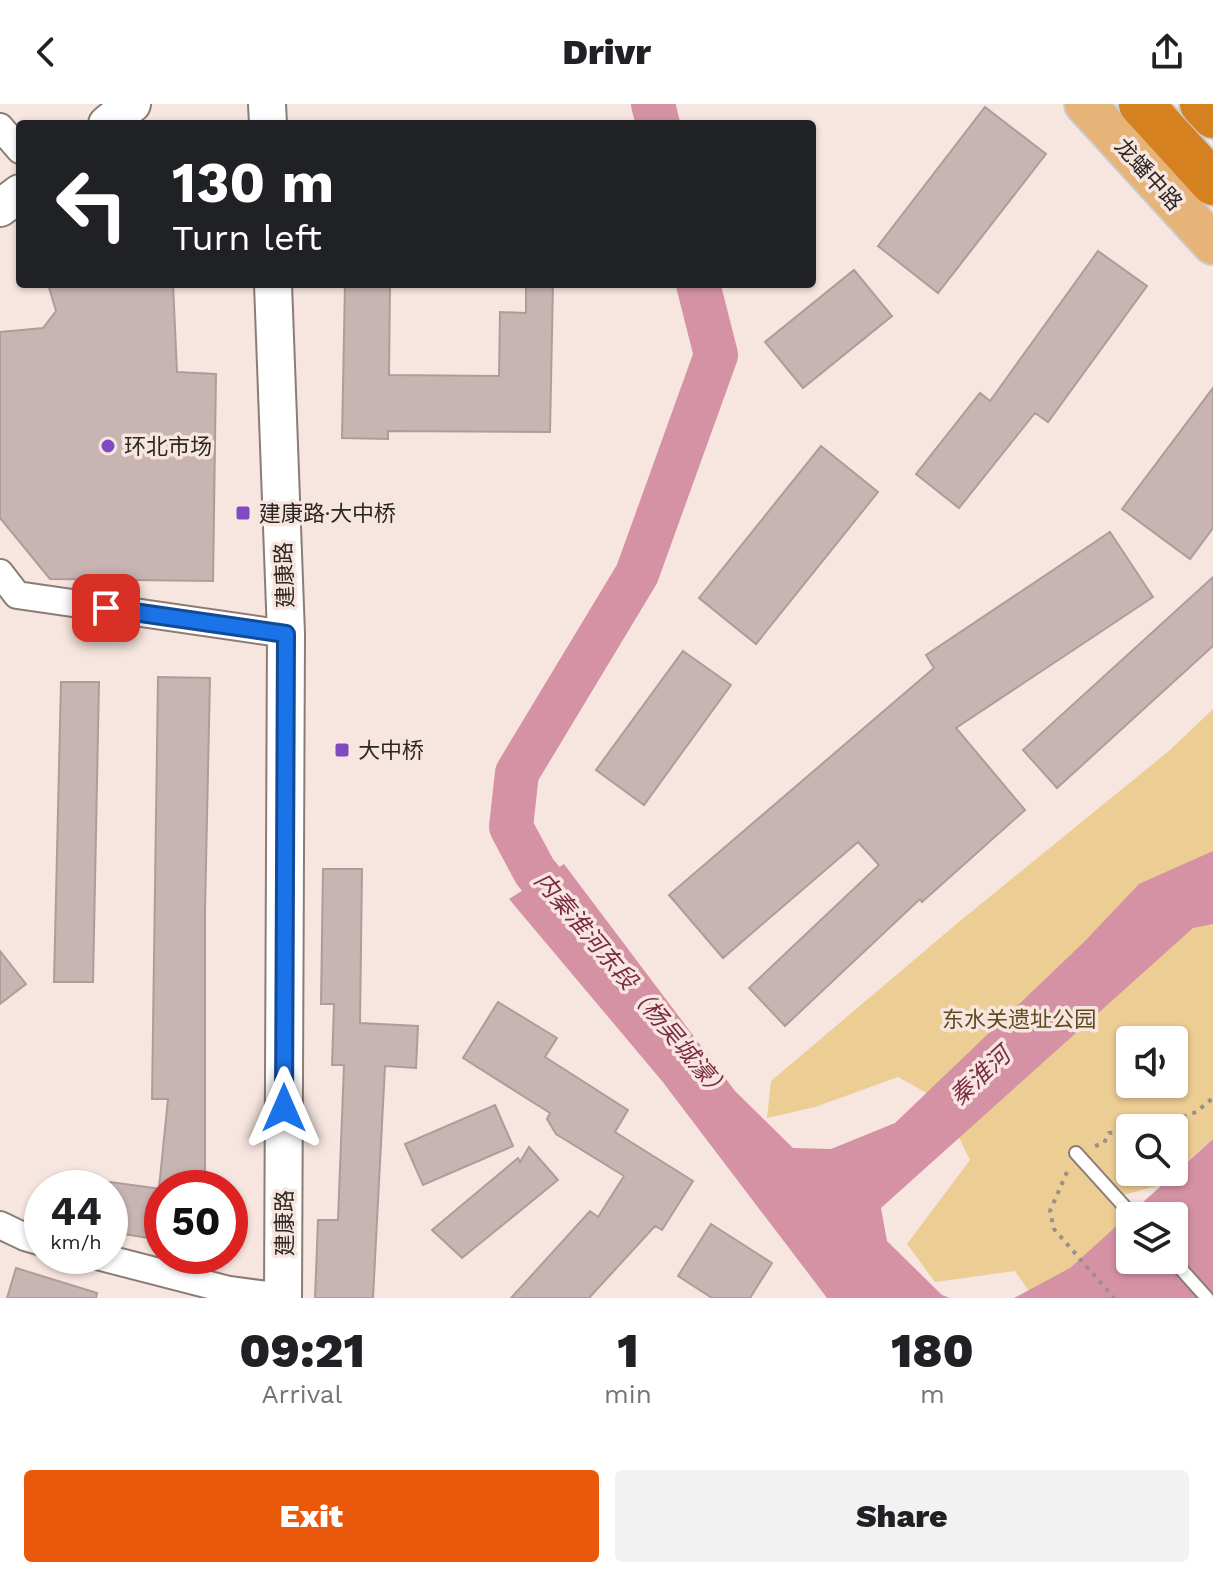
<!DOCTYPE html>
<meta charset="utf-8">
<style>
:root{--surface:#fff;--page:#f2f2f2;--text:#202124;--muted:#757577;--accent:#ea580c}
body{margin:0;font-family:"Work Sans","Noto Sans SC",sans-serif;background:var(--page);color:var(--text);height:100vh;display:flex;flex-direction:column;font-size:30px;white-space:nowrap}
*{box-sizing:border-box;margin:0}
p{font-size:26px;color:var(--muted)}
.icon{flex:none;width:44px;height:44px;fill:none;stroke:currentColor;stroke-width:2;stroke-linecap:round;stroke-linejoin:round}
.map{position:relative;height:1194px;overflow:hidden}
.panel{display:flex;flex-direction:column;background:var(--surface);flex:1}
.panel>*{flex:none}
.guide{position:absolute;left:16px;top:16px;width:800px;height:168px;border-radius:8px;box-shadow:0 2px 6px #0004;background:#202124;color:#fff;overflow:hidden}
.buttons{position:absolute;left:1116px;top:922px;display:grid;gap:16px}
.buttons a{display:grid;place-items:center;width:72px;height:72px;border-radius:8px;background:var(--surface);box-shadow:0 2px 6px #0004;font-size:40px}
.speed{position:absolute;left:24px;top:1066px;display:flex;gap:16px;font-size:40px;font-weight:700;text-align:center}
.speed>*{display:grid;place-content:center;width:104px;height:104px;border-radius:50%;background:var(--surface);box-shadow:0 2px 6px #0004;line-height:1}
.speed small{font-size:20px;font-weight:400}
.speed .limit{border:12px solid #d22;background:#fff;color:#111}
.pin{position:absolute;display:grid;place-items:center;width:68px;height:68px;color:#fff;margin:-34px;border-radius:16px;box-shadow:0 4px 12px #0006}
.me{position:absolute;width:88px;margin:-44px;rotate:0deg;stroke-linejoin:round;filter:drop-shadow(0 0 6px #0008)}
.turn{display:flex;align-items:center;gap:28px;height:168px;padding:0 24px;font-size:36px}
.turn .icon{width:104px;height:104px;stroke-width:2.5}
.turn b{display:block;font-size:56px;line-height:68px}
.eta{display:flex;justify-content:space-evenly;align-items:center;height:136px;text-align:center}
.eta b{font-size:48px;font-weight:800;line-height:56px}
.cta{display:flex;gap:16px;margin-top:auto;padding:16px 24px}
.cta a{flex:1;height:92px;border-radius:8px;background:var(--accent);color:#fff;font-size:32px;font-weight:800;line-height:92px;text-align:center}
.cta a+a{background:var(--page);color:var(--text)}
header{display:flex;justify-content:space-between;align-items:center;height:104px;padding:0 24px;background:var(--surface);font-size:36px;font-weight:800}
.map>svg:first-child{display:block}
.green{fill:#eccd93;fill-rule:evenodd}
.water{fill:#d592a4;fill-rule:evenodd}
.lines{fill:none;stroke-linecap:round;stroke-linejoin:round}
.river{stroke:#d592a4;stroke-width:44}
.building{fill:#c7b4b3;stroke:#ae9c9b;stroke-width:2}
.lane-casing{stroke:#8c7c76;stroke-width:16}
.street-casing{stroke:#8c7c76;stroke-width:30}
.secondary-casing{stroke:#8c7c76;stroke-width:40}
.primary-casing{stroke:#cdcbca;stroke-width:44}
.highway-casing{stroke:#cdcbca;stroke-width:48}
.path{stroke:#9b8f8a;stroke-width:4;stroke-dasharray:4 6;stroke-linecap:butt}
.lane{stroke:#fff;stroke-width:12}
.street{stroke:#fff;stroke-width:26}
.secondary{stroke:#fff;stroke-width:36}
.primary{stroke:#e6b379;stroke-width:40}
.highway{stroke:#d58120;stroke-width:44}
.route-casing{stroke:#114b97;stroke-width:20}
.route{stroke:#1a73e8;stroke-width:14}
.poi-dot{fill:#804bc2;stroke:#f7e6df;stroke-width:3}
.labels{text-anchor:middle;stroke-width:7;stroke-linejoin:round;paint-order:stroke}
.street-label{font-size:22px;fill:#2d2724;stroke:#f7e6df}
.poi-label{font-size:22px;fill:#2d2724;stroke:#f7e6df;text-anchor:start}
.park-label{font-size:22px;fill:#604a1e;stroke:#f7e6df}
.water-label{font-size:24px;font-style:italic;fill:#7a2b46;stroke:#f7e6df}
</style>
<header><svg class="icon" aria-label="back" viewBox="0 0 24 24"><path d="M15 5l-7 7 7 7"/></svg>Drivr<svg class="icon" aria-label="share" viewBox="0 0 24 24"><path d="M12 15V3M7 8l5-5 5 5M5 13v7h14v-7"/></svg></header>
<div class="map">
<svg width="1213" height="1194" viewBox="0 0 1213 1194">
<rect width="100%" height="100%" fill="#f7e6df"/>
<path class="green" d="M1213,605v430l-53,46 -51,14 21,24v37l-96,38 -19,-27 -80,11 -28,-38 63,-84 -29,-59 -43,-24 -83,30 -48,11 4,-37 189,-160 210,-171zM1130,936h44v44h-44zM1130,1024h44v44h-44z"/>
<path class="water" d="M1213,747v73l-20,4 -312,280 6,33 55,54 8,3h-123l-165,-217 -153,-182 55,-35 171,227 58,57 38,1 64,-26 190,-182 54,-57z
M1213,1035v159h-199l56,-30zM1130,1112h44v44h-44z"/>
<g class="lines">
<path class="river" d="M653,0l5,20
M580,821l-45,-53 -24,-45 6,-54 120,-199 79,-219 -18,-71"/>
</g>
<path class="building" d="M985,3l61,47 -108,139 -60,-47z
M1098,147l49,35 -99,136 -13,-9 -76,95 -43,-34 64,-81 10,8z
M854,166l38,46 -89,72 -38,-46z
M48,180h125l4,88 39,2 -3,207 -163,-2 -50,-61v-186l43,-4 13,-17z
M345,180h45l-1,91 110,1 1,-64 26,1v-29h27l-3,148 -162,-1v8l-46,-1z
M1213,284v140l-23,31 -68,-50z
M821,342l57,46 -122,152 -57,-46z
M1110,428l43,65 -197,131 69,82 -103,92 -2,-3 -135,127 -36,-38 130,-123 -21,-23 -135,116 -54,-63 265,-227 -8,-13z
M1213,473v69l-156,142 -34,-38z
M683,547l48,34 -87,120 -48,-35z
M158,573l52,1 -5,233v277h-46l9,-89h-16z
M61,578h38l-6,300h-39z
M323,765h39l-2,154 58,3 -2,42 -31,-2 -12,232h-58l3,-78h20l6,-155h-12l2,-61h-13z
M0,847l26,33 -26,20z
M498,898l59,36 -12,19 83,53 -13,22 78,49 -31,49 -7,-4 -66,72h-78l79,-87 8,6 26,-41 -68,-42 -9,-15 3,-6 -87,-55z
M495,1001l18,41 -90,39 -18,-41z
M529,1043l29,33 -96,78 -30,-28 86,-72 2,4z
M110,1078l52,7v51l-52,-8z
M711,1120l61,39 -22,35h-38l-34,-22z
M16,1164l81,25 -1,5h-89z"/>
<g class="lines">
<g class="lane-casing">
<path id="lane" d="M1076,1049l57,63
M1173,1156l34,38"/>
</g>
<g class="street-casing">
<path id="street" d="M0,23l20,23
M0,469l17,22 269,39
M0,1121l25,12 17,5
M97,1152l132,34 54,7"/>
</g>
<g class="secondary-casing">
<path id="secondary" d="M267,0l1,20
M107,20l25,-20
M0,104l20,-15
M273,180l13,350 -3,664"/>
</g>
<g class="primary-casing">
<path id="primary" d="M1085,0l128,140"/>
</g>
<g class="highway-casing">
<path id="highway" d="M1141,0l72,79
M1202,0l11,12"/>
</g>
<path class="path" d="M1155,1024l41,-16 17,-14
M1095,1042l9,-3 5,-10 21,-2
M1067,1068l-17,39 4,18 60,69"/>
<use href="#lane" class="lane"/>
<use href="#street" class="street"/>
<use href="#secondary" class="secondary"/>
<use href="#primary" class="primary"/>
<use href="#highway" class="highway"/>
</g>
<g class="lines">
<g class="route-casing">
<path id="route" d="M106,504l180,26 -2,474"/>
</g>
<use href="#route" class="route"/>
</g>
<g class="poi-dot">
<circle cx="108" cy="342" r="8"/>
<rect x="235" y="401" width="16" height="16" rx="4"/>
<rect x="334" y="638" width="16" height="16" rx="4"/>
</g>
<g class="labels">
<g class="street-label">
<text transform="translate(1149 70) rotate(48)" y="8">龙蟠中路</text>
<text transform="translate(284 471) rotate(-92)" y="8">建康路</text>
<text transform="translate(284 1119) rotate(-90)" y="8">建康路</text>
</g>
<g class="poi-label">
<text x="124" y="350">环北市场</text>
<text x="259" y="417">建康路·大中桥</text>
<text x="358" y="654">大中桥</text>
</g>
<g class="park-label">
<text x="1019" y="923">东水关遗址公园</text>
</g>
<g class="water-label">
<text transform="translate(632 882) rotate(50)" y="8">内秦淮河东段（杨吴城濠）</text>
<text transform="translate(980 972) rotate(-43)" y="8">秦淮河</text>
</g>
</g>
</svg>
<div class="buttons">
<a><svg class="icon" aria-label="sound" viewBox="0 0 24 24"><path d="M4 9h4l5-4v14l-5-4H4zM17 9q2 3 0 6"/></svg></a>
<a><svg class="icon" aria-label="search" viewBox="0 0 24 24"><circle cx="10" cy="10" r="6"/><path d="M15 15l6 6"/></svg></a>
<a><svg class="icon" aria-label="layers" viewBox="0 0 24 24"><path d="M12 4l9 5-9 5-9-5zM3 14l9 5 9-5"/></svg></a>
</div>
<div class="speed"><div>44<small>km/h</small></div><div class="limit">50</div></div>
<div class="pin" style="left:106px;top:504px;background:#d93025"><svg class="icon" aria-label="arrive" viewBox="0 0 24 24"><path d="M6 21V4h12l-3 4 3 4H6"/></svg></div>
<svg class="me" style="left:284px;top:1004px" viewBox="-20 -20 40 40"><path d="M0-17L14 15 0 8-14 15z" fill="#1a73e8" stroke="#fff" stroke-width="4"/></svg>
<div class="guide">
<div class="turn"><svg class="icon" aria-label="left" viewBox="0 0 24 24"><path d="M17 20v-9H6M10 6l-5 5 5 5"/></svg><div><b>130 m</b>Turn left</div></div>
</div>
</div>
<section class="panel">
<div class="eta">
<div><b>09:21</b><p>Arrival</p></div>
<div><b>1</b><p>min</p></div>
<div><b>180</b><p>m</p></div>
</div>
<div class="cta"><a>Exit</a><a>Share</a></div>
</section>
